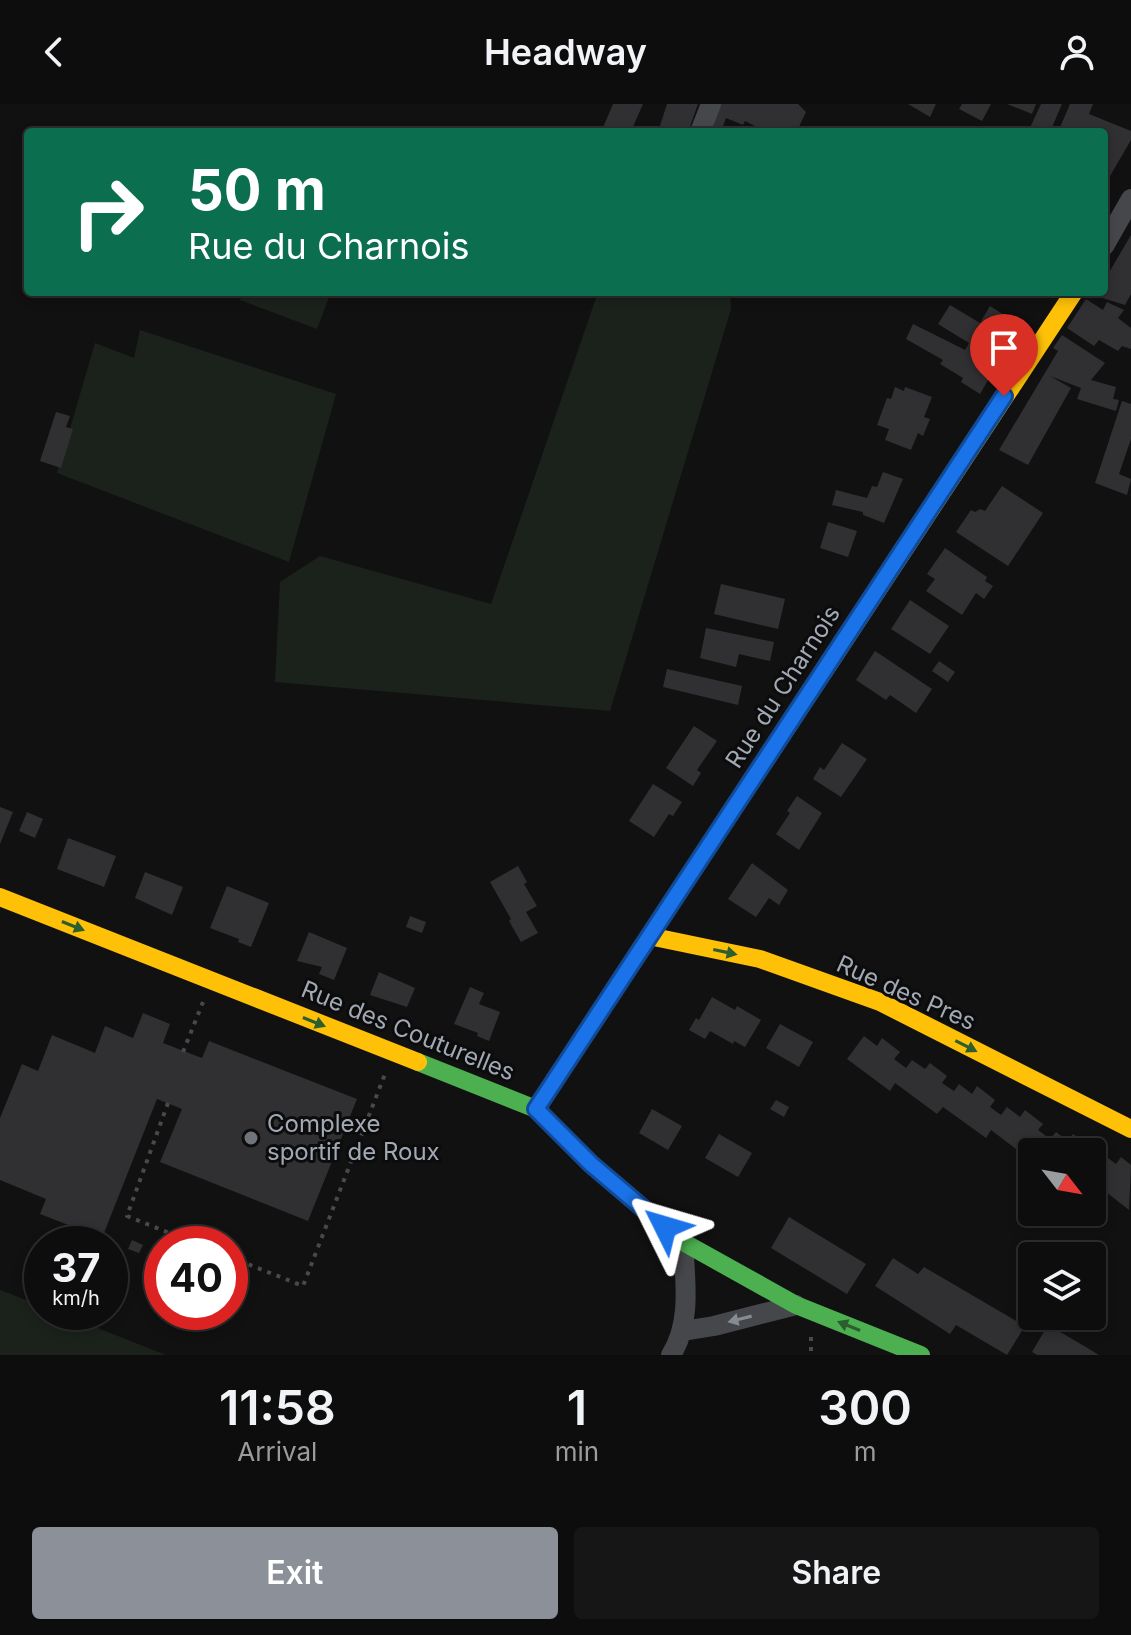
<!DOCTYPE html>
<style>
:root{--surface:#0d0d0e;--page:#161617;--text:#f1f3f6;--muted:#9a9c9e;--line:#2d2d2e;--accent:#8c9099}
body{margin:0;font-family:Inter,sans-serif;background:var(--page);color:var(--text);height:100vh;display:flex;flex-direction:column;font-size:30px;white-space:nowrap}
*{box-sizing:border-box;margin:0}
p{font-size:26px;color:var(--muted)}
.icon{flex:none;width:44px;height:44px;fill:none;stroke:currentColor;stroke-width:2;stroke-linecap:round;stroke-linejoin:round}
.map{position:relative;height:1251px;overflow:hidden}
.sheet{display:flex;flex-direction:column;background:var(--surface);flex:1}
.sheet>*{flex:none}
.banner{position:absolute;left:24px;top:24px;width:1084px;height:168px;border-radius:8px;box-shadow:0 4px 12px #0003,0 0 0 2px var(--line);background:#0b6e4f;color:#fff;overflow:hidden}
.needle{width:52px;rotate:121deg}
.fabs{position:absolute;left:1018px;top:1034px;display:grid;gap:16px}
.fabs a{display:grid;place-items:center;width:88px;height:88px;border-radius:8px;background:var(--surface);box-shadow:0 4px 12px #0003,0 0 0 2px var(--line);font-size:40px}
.speed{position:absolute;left:24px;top:1122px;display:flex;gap:16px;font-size:40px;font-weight:700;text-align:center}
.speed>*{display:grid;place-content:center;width:104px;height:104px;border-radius:50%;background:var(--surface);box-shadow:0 4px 12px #0003,0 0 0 2px var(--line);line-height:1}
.speed small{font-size:20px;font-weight:400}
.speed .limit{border:12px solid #d22;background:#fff;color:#111}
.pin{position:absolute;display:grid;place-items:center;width:68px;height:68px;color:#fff;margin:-82px -34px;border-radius:50% 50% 50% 0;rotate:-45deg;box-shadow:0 0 8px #0007}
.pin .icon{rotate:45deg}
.me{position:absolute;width:88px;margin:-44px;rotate:310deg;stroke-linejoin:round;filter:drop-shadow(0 0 6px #0008)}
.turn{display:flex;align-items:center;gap:28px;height:168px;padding:0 32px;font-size:36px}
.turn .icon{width:104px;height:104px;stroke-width:2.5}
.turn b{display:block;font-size:56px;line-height:68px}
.eta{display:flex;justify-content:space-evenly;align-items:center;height:136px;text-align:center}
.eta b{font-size:48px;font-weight:600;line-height:56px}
.primary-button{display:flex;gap:16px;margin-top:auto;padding:16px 32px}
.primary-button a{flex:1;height:92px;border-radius:8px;background:var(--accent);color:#fff;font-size:32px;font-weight:600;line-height:92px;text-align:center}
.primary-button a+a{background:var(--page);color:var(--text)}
header{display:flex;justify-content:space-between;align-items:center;height:104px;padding:0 32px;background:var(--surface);font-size:36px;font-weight:600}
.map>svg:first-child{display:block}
.green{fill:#1b221c}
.building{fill:#303032}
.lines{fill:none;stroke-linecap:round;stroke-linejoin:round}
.path{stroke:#47494c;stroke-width:4;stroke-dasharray:4 6;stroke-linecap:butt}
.street{stroke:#46474a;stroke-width:20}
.fast{stroke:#4caf50;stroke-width:18}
.slow{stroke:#ffc107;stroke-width:18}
.oneway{fill:#2c5e2e}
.oneway2{fill:#868c94}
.route-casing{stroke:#114b97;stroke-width:20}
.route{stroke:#1a73e8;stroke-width:14}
.poi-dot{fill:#6f747b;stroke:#0c0c0d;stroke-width:3}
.labels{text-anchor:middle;stroke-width:6;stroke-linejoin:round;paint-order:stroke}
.street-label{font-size:24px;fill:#a2a9b4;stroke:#0c0c0d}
.poi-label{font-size:24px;fill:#a2a9b4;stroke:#0c0c0d;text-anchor:start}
</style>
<header><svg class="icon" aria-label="back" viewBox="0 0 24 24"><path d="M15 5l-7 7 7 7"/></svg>Headway<svg class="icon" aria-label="person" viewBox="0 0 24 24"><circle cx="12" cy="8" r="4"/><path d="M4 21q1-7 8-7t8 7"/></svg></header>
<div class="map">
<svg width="1131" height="1251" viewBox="0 0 1131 1251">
<rect width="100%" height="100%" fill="#111112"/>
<path class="green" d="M243,188h88l-14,37 -77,-29z
M598,188h132l1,17 -121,402 -335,-29 5,-100 40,-26 171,48z
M140,226l196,64 -47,168 -232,-89 38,-130 39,15z
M0,1186l42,16v6h15l109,43h-166z"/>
<path class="building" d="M613,0h30l-11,25 -9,-3 -2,6h-20z
M667,0h31l-10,28h-30z
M718,0h80l8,8 -9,19 -11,-4 -3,5 -12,-2 -1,2h-9l-3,-2 1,-2 -14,-7 -2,4 -17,-7 -5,14h-11z
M908,0h28l-6,13z
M962,0h29l-9,17 -23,-12z
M1007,0h29l-4,10z
M1041,0h21l-12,28h-22z
M1070,0h23l-4,10 42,17v9l-21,36 -6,-2v-42h-46z
M1131,131v59l-6,11 -29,-9 2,-4h6v-11z
M1086,195l17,11 4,-8 17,8 -6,8 13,10v21l-9,-3 -4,5 -19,-11 -5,6 -27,-18z
M950,201l30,18 10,-17 30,19 -40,69 -19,-12 2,-4 -23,-14 3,-4 -37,-21 7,-15 52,26 4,-7 -31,-19z
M1062,231l43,28 -14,17 25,7 -3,12 6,1 -3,11 -39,-12 4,-11 -31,-12 21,12 -43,77 -29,-15 59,-99 -5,-3z
M895,283l9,4 1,-4 27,10 -8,20 6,2 -7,17 -5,-3 -7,17 -26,-10 4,-11 -12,-4 10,-27 4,1z
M1122,297l9,3v35l-12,35 12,5 -4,16 -32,-12z
M56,308l14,4 -4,11 7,2 -12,39 -21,-7z
M883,368l20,7 -19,44 -21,-8v-3l-31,-7 4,-15 31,8 5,-12 5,1z
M1002,382l41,27 -35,53 -52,-34 15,-22 4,2 5,-3 5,2z
M828,418l29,9 -9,26 -28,-9z
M945,444l42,29 -2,4 8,5 -9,13 -8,-6 -14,22 -36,-24 9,-12 -8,-5z
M721,480l64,15 -7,30 -64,-15z
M910,496l39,26 -19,28 -39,-25z
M706,524l68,14 -4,19 -31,-7 -3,13 -36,-9z
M875,547l57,38 -16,24 -26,-18 -4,5 -30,-20z
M939,557l16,11 -7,10 -16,-11z
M667,565l75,17 -4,19 -75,-18z
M694,622l23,15 -20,29 4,3 -8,13 -27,-18z
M842,639l25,16 -26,38 -28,-18 7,-12 4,3z
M653,680l29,18 -9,14 -4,-2 -15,23 -25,-16z
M797,692l25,17 -23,37 -23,-16 14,-21 -3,-2z
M0,703l13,5 -13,32z
M27,708l16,7 -8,19 -16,-7z
M68,734l48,18 -12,31 -47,-18z
M752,759l36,27 -9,15 -10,-7 -13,19 -28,-18z
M518,762l9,16 -3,2 13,22 -11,6 12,21 -17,9 -12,-21 2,-2 -21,-37z
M145,768l38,15 -11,28 -37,-17z
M227,782l42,17 -18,44 -13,-5 1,-3 -29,-11z
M410,812l16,6 -4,11 -16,-6z
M309,828l38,16 -13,32 -15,-6 3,-7 -25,-6z
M379,868l36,16 -8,19 -37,-12z
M470,883l14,6 -5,11 21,8 -11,29 -12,-5 1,-3 -24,-9z
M712,893l23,13 2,-4 24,14 -16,27 -11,-6 -1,3 -23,-13 -5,8 -16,-9 7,-12 3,2z
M143,909l27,11 -7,19 39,15 7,-17 148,58 -49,122 -148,-59 22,-53 -25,-10 -55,139 -62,-24 6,-15 -46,-19v-62l22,-54 16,7 14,-36 43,18 10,-27 28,12z
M780,920l33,18 -14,25 -33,-19z
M864,932l13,10 5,-8 18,14 -6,7 12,9 6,-8 13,9 5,-6 17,13 -5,7 12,8 5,-7 13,10 5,-8 18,14 -5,7 11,8 6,-8 13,10 5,-7 18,14 -5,6 12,9 6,-7 12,9 5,-7 18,13 -4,5h-55v9l-41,-31 -5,8 -43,-31 -6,7 -42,-31 -5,8 -43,-32z
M776,996l13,7 -5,10 -14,-8z
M652,1005l30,17 -14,24 -29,-17z
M719,1030l33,19 -14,24 -33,-19z
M1104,1051l12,9 5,-7 10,8 -2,45 -37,-29v-22l5,3z
M789,1113l77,47 -19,30 -76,-46z
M132,1136l11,5 -4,8 -11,-4z
M893,1154l25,16 6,-7 101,59 -18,29 -51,-30 -6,9 -75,-48z
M1048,1221l26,15 25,15h-62l-5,-3z"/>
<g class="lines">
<path class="path" d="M183,948l20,-50
M168,999l-41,113 70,28
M230,1153l73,29 82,-212
M811,1233v18"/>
<path class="street" d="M700,28l11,-28
M1104,142l27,-47
M683,1227l31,-5 82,-21
M671,1251c21,-33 14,-76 12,-113"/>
<path class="fast" d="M418,958l118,47 55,55 92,78 113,63 125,50
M536,1005l289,-439"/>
<path class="slow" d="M825,566l249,-378
M0,793l418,165
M649,832l111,23 120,43 251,127"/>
</g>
<defs><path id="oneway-solid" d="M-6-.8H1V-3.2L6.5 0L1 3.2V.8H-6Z" transform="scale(2)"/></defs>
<g class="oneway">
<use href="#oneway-solid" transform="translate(73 822) rotate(22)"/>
<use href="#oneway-solid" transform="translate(725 848) rotate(12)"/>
<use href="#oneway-solid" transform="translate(314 918) rotate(22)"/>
<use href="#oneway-solid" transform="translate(966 942) rotate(27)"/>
<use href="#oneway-solid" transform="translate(849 1222) rotate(-158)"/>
</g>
<use class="oneway2" href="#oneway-solid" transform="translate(740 1215) rotate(166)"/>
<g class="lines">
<g class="route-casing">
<path id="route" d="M665,1123l-74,-63 -55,-55 468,-713"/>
</g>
<use href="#route" class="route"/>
</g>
<circle class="poi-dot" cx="251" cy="1034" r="8"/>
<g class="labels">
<g class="street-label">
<text transform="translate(783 583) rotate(-57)" y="8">Rue du Charnois</text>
<text transform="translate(906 889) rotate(24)" y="8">Rue des Pres</text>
<text transform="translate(408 927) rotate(22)" y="8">Rue des Couturelles</text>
</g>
<g class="poi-label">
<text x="267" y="1028">Complexe<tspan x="267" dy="28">sportif de Roux</tspan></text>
</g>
</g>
</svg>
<div class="fabs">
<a><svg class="needle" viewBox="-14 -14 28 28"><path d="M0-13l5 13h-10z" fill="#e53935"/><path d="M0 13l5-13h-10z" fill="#9a9c9e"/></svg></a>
<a><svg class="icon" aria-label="layers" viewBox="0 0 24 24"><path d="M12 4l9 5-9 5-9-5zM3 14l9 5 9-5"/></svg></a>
</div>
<div class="speed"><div>37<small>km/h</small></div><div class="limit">40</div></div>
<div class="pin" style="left:1004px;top:292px;background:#d93025"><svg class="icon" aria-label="arrive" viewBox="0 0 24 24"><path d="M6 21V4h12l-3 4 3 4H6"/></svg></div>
<svg class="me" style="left:665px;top:1123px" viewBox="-20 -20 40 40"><path d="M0-17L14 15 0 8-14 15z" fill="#1a73e8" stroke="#fff" stroke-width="4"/></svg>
<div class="banner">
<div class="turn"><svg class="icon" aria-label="right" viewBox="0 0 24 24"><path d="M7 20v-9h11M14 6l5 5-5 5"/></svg><div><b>50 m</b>Rue du Charnois</div></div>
</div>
</div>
<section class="sheet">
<div class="eta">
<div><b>11:58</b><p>Arrival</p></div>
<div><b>1</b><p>min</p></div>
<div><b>300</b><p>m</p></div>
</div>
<div class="primary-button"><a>Exit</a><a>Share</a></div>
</section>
